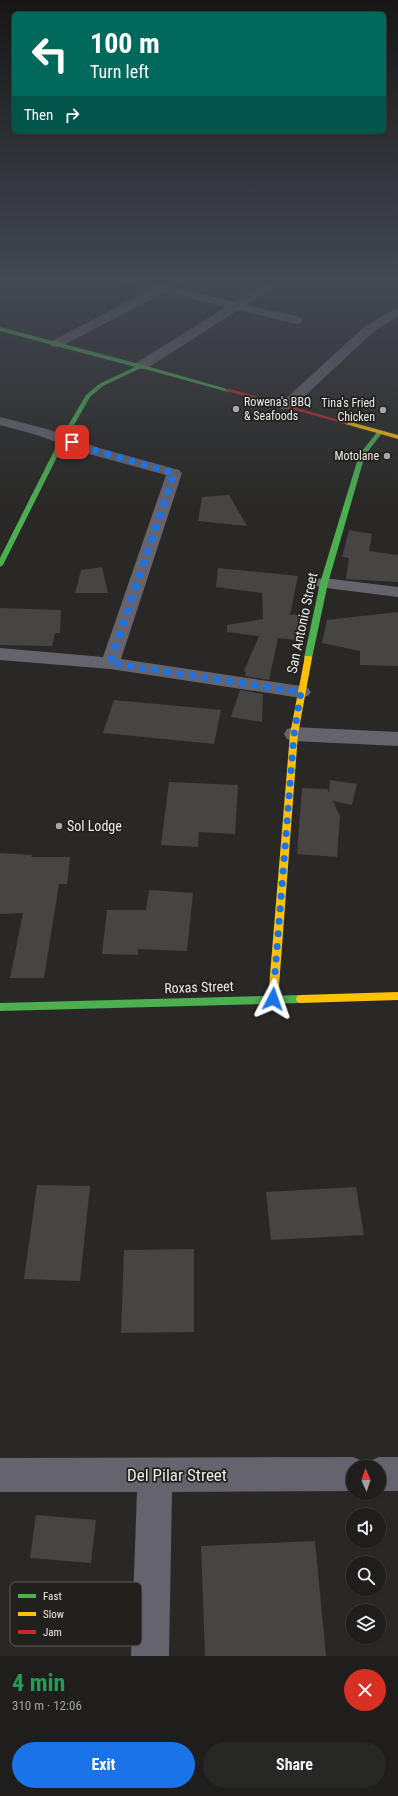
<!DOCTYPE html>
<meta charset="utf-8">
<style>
:root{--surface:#1f1e1c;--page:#272725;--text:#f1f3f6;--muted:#a1a2a3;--line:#3c3c3b;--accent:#1a73e8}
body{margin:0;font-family:"Roboto Condensed",sans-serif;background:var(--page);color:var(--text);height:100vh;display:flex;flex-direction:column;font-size:15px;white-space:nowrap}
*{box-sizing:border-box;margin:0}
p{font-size:13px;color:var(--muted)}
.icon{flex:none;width:22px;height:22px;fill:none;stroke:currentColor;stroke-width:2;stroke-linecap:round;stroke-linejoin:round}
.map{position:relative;height:1656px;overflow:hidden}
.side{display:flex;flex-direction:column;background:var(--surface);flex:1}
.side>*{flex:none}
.top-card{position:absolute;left:12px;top:12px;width:374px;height:122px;border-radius:6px;box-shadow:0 1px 3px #0004,0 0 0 1px var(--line);background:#00695c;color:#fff;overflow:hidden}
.needle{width:26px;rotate:357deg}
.buttons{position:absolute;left:346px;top:1460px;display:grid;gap:8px}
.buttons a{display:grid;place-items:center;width:40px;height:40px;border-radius:50%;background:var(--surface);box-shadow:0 1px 3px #0004,0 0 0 1px var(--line);font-size:20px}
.pin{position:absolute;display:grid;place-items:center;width:34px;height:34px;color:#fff;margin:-17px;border-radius:8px;box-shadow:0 2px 6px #0006}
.me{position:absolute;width:44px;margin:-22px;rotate:4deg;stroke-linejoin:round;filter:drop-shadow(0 0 3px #0008)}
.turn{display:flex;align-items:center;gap:14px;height:84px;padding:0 12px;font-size:18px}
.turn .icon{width:52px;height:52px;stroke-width:2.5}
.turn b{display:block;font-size:28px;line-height:34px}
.then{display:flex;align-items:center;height:38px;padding:0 12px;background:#0003;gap:8px;font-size:15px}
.round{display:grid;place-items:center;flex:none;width:42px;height:42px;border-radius:21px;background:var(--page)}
.overview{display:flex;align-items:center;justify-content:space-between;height:68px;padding:0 12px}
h1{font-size:24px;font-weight:700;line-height:30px;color:#1e9e55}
.button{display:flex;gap:8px;margin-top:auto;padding:8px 12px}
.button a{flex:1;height:46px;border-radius:24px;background:var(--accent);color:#fff;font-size:16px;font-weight:700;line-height:46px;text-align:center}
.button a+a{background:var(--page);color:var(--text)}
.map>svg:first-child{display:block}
.building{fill:#464543}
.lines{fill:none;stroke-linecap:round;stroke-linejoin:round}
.street{fill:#65636d;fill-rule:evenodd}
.fast{fill:#4caf50;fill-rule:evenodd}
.slow{fill:#ffc107;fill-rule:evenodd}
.jam{fill:#c62828;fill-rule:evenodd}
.route{stroke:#1a73e8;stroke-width:7;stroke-dasharray:0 12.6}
.poi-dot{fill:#a8a7a5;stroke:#21201c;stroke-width:1.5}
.labels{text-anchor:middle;stroke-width:3.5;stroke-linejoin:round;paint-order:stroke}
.far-poi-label{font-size:12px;fill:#edece9;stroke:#21201c;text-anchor:end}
.street-label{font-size:14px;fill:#edece9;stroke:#21201c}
.poi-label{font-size:14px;fill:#edece9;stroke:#21201c;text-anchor:start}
.near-street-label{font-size:17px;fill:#edece9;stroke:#21201c}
.key{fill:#21201c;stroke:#5e5d5a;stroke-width:1}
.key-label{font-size:11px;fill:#edece9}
</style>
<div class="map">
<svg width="398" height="1656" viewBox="0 0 398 1656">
<rect width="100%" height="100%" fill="#292826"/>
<path class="building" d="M229,495l18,31 -49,-5 4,-24z
M349,530l23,4 -3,17 29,4v27l-52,-3 3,-21 -7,-1z
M102,567l6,26h-33l6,-23z
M218,568l80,8 -8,39 12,-1 -2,8h5l-4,17 -4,-1 -1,2 -18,-2 -9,42 -24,-4 1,-4 -2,-1 15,-35 -32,-4v-7l36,-6 -1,-26 -46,-6z
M0,608l61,2 -1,23h-5l-3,13 -52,-1z
M398,612v54l-38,-1v-14l-38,-8 5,-23z
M240,690l23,4 -1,28 -31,-5z
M114,700l107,10 -7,34 -111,-11z
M330,780l27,4 -5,21 -19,-4 7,15 -3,41 -40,-3 5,-66 25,1 2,4z
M169,782l69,3 -3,49 -36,-2 -1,15 -37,-2z
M0,853l32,2 -1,2h39l-3,27h-8l-15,94h-34l13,-65 -23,1z
M149,890l44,3 -6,58 -49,-2v6l-36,-1 5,-44h39z
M37,1185l53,1 -10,95 -56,-2z
M356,1187l8,48 -93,5 -5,-48z
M194,1249v83l-73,1 3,-83z
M36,1515l60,5 -5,43 -61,-5z
M315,1541l11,115h-121l-4,-110z"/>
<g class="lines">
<path class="street" d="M109,277h19l33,8 13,-8h12l-1,2 -12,8 61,15 41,-25h12l-1,2 -40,26 54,12 2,3 -2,3 -4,1 -58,-14 -92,59h-10l-2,-3 2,-3 90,-56 -61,-15 -105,55h-8l-2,-3 2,-3 100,-52 -41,-10z
M398,307v9l-26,17 -81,76h-10l-2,-3 2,-3 83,-76z
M0,417l47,12 52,19 80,22 3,3 -61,186 180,27 7,2 3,4 -3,4 -7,2 -191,-29 -110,-9v-12l103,9 63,-182 -77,-21 -52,-19 -37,-10z
M324,578l74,9v10l-80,-10 -3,-4 3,-4z
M294,727l104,5v14l-104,-5 -7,-2 -3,-5 3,-5z
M353,1457l12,5 1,2 1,-2 12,-5h19v34h-19v-24h-26v24l-181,1 -3,164h-38l6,-164h-137v-34z"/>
<path class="fast" d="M0,327l143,38 88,25 -3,2 -87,-24 -38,18 -13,11 -24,42 -63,126 -3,2v-9l60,-119 26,-44 13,-11 36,-17 -135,-36z
M378,431l5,1 -18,23 -37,128 -16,75 -1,2h-6l-1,-2 16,-75 39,-128z
M301,995l4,1 1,3 -1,3 -4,1 -301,8v-8z"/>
<path class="slow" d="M347,421l51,14v4l-53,-15 -1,-1z
M305,656h6l1,2 -14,76 -20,265 -1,3 -4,1 -4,-1 -1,-3 22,-265z
M398,992v8l-97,3 -4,-1 -1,-3 1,-3 4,-1z"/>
<path class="jam" d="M226,389h4l120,34 -5,1 -119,-33z"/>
</g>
<linearGradient id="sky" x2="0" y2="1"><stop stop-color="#171615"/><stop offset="0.55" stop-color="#434852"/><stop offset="1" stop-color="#434852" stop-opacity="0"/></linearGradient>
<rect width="398" height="508" fill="url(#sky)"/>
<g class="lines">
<path class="route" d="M72,442l22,8 80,23 -64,190 191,29 -7,42 -21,265"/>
</g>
<g class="poi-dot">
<circle cx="236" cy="409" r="4"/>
<circle cx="383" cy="410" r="4"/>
<circle cx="387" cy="456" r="4"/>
<circle cx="59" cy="826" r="4"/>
</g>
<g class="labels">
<g class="far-poi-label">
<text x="244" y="406" text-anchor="start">Rowena's BBQ<tspan x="244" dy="14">&amp; Seafoods</tspan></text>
<text x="375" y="407">Tina's Fried<tspan x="375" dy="14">Chicken</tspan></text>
<text x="379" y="460">Motolane</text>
</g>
<g class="street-label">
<text transform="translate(302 623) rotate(-78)" y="5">San Antonio Street</text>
<text transform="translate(199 987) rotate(-2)" y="5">Roxas Street</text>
</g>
<g class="poi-label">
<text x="67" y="831">Sol Lodge</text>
</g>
<g class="near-street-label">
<text x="177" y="1481">Del Pilar Street</text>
</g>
</g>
<rect x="10" y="1582" width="132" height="64" rx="6" class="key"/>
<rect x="18" y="1594" width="18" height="4" fill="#4caf50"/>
<rect x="18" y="1612" width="18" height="4" fill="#ffc107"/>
<rect x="18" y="1630" width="18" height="4" fill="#c62828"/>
<g class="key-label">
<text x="43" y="1600">Fast</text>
<text x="43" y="1618">Slow</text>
<text x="43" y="1636">Jam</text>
</g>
</svg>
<div class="buttons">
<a><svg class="needle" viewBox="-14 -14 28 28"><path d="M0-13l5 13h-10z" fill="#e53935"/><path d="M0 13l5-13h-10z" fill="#a1a2a3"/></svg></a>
<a><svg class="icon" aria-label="sound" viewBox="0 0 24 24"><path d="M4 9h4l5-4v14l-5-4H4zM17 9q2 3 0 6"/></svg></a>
<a><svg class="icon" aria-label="search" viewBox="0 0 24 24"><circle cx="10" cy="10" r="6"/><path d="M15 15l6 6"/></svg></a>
<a><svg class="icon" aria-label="layers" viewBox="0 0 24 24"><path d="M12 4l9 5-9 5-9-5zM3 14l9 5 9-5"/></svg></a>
</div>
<div class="pin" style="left:72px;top:442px;background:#d93025"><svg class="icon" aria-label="arrive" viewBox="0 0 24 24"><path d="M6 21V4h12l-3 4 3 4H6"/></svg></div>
<svg class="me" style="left:273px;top:999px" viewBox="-20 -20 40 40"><path d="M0-17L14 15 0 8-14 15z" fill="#1a73e8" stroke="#fff" stroke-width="4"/></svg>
<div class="top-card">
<div class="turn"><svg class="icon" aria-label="left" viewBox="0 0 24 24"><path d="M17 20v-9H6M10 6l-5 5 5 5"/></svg><div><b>100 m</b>Turn left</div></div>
<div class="then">Then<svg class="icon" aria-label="right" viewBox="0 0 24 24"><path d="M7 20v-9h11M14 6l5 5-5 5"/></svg></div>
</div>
</div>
<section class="side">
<div class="overview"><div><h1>4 min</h1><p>310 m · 12:06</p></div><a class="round" style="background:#d93025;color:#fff"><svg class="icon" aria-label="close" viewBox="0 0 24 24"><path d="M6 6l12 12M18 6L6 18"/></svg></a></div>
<div class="button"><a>Exit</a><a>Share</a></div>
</section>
